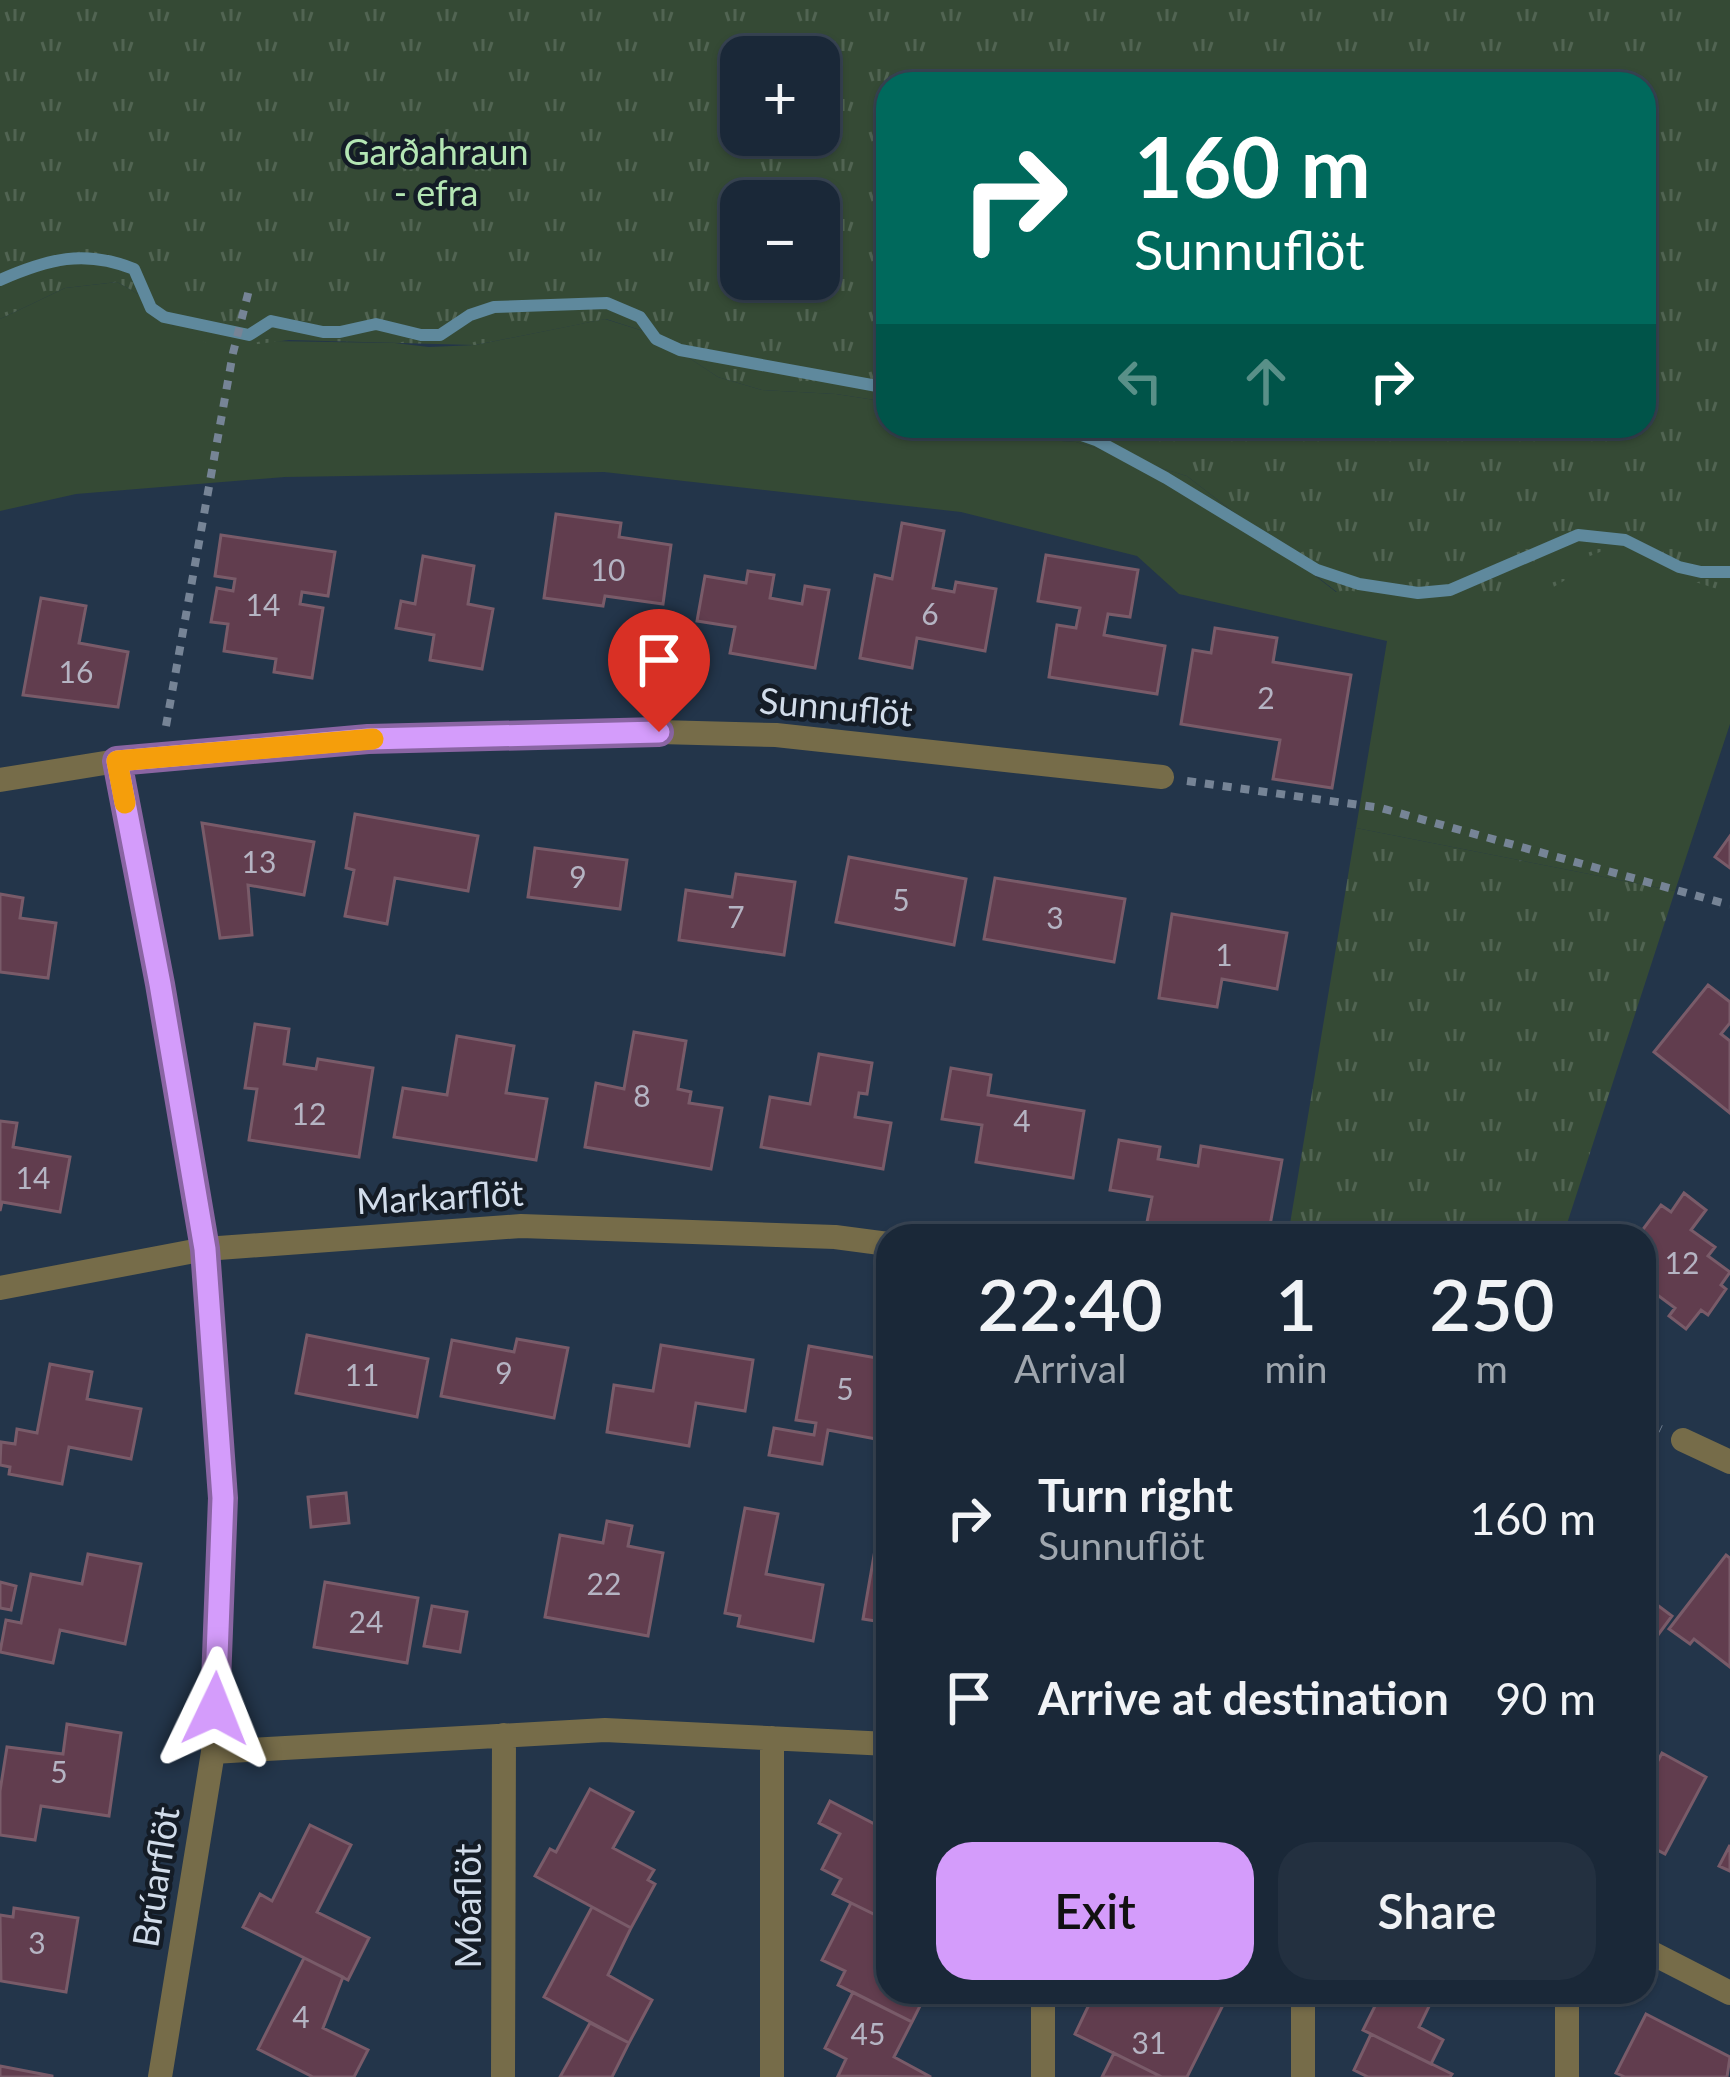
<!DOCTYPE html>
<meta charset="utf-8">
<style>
:root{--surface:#1a2838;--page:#233040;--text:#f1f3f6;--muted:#9fa6ae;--line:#384453;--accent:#d49cfb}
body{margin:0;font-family:Lato,sans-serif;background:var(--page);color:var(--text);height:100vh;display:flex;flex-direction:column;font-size:45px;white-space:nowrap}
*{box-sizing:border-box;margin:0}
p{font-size:39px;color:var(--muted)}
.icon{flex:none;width:66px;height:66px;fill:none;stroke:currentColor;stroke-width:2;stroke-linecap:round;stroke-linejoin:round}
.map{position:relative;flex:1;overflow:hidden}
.details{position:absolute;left:876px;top:1224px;width:780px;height:780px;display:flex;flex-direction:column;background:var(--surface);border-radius:36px;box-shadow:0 3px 9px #0004,0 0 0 3px var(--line)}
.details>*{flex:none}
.hud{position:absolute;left:876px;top:72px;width:780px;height:366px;border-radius:36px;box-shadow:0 3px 9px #0004,0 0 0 3px var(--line);background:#00695c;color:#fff;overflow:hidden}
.controls{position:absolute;left:720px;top:36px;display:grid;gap:24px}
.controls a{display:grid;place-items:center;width:120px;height:120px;border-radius:24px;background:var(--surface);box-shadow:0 3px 9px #0004,0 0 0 3px var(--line);font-size:60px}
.pin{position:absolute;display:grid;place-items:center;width:102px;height:102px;color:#fff;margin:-123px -51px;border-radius:50% 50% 50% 0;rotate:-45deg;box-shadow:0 0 12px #0007}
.pin .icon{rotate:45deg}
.me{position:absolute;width:132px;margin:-66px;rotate:2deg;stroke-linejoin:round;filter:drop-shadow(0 0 9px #0008)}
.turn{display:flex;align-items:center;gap:42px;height:252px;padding:0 60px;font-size:54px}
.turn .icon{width:156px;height:156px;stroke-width:2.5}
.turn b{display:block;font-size:84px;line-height:102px}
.lanes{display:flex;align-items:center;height:114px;padding:0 60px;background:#0003;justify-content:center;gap:60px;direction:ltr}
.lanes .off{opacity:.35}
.eta{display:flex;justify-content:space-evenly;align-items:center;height:204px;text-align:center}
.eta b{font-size:72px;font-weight:600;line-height:84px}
.button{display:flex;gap:24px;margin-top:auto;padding:24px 60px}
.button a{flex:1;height:138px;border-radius:36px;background:var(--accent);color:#111;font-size:48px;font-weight:600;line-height:138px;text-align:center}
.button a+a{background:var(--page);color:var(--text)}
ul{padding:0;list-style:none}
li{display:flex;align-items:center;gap:36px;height:180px;padding:0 60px}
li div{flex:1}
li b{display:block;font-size:45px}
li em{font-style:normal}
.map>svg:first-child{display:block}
.green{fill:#354a35}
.park{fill:url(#park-tufts);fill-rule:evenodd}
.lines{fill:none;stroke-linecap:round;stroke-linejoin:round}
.stream{stroke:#5f899d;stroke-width:12}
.building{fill:#613d4e;stroke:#795b69;stroke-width:3}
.path{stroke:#768496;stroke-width:8;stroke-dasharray:9 9;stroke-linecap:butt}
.street{stroke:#766c49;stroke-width:24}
.route-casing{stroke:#8a65a3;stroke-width:30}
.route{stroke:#d49cfb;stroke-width:21}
.slow{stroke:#f59e0b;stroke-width:21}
.labels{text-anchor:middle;stroke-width:9;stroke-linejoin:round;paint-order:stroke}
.number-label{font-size:30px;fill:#b5b4c3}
.park-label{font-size:36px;fill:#b4e6b4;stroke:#141c26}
.street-label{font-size:36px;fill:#d1dcea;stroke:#141c26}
</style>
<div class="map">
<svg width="1730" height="2077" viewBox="0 0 1730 2077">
<defs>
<pattern id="park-tufts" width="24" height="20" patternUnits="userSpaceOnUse" patternTransform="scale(3)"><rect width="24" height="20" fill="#354a35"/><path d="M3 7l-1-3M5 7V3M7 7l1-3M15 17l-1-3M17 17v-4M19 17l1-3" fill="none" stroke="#516452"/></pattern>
</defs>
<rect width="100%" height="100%" fill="#23354a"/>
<path class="green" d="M117,282l41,23 15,21 98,15 124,2 34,4 46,-2 130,-26 48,15 65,43 44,13 74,4 52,8v24h108l23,12 57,4 111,34 149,116 394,-99v231l-55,167 -319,-63 31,-187 -208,-47 -42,-38 -176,-44 -357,-40 -319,5 -209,17 -76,17v-192l65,-31z"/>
<path class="park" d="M0,0h1730v593l-41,-13 -50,-25 -29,-7 -20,8 -23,23 -32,19 -93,12 -73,-6 -32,-12 -150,-116 -111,-34 -57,-4 -23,-12h648v-342h-756v318l-52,-8 -74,-4 -44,-13 -65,-43 -47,-15 -131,26 -186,-5 -48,6 -32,-2 -36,-18 -15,-21 -41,-23 -52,6 -65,31zM741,57h78v78h-78zM741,201h78v78h-78z
M1356,828l319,63 -112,345h-275z"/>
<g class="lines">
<path class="stream" d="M0,280c48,-21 84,-31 134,-11l17,39 13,9 85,18 22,-14 52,11h17l36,-8 45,11h19l30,-20 24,-8 113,-4 33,14 16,22 24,11 208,38
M1056,426l40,14 70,38 151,92 42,14 59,9 32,-3 128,-55 47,5 54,27 22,5h29"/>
</g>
<path class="building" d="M556,514l65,9 -2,14 52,8 -8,59 -58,-8 -2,10 -59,-8z
M902,523l42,8 -11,57 21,4 2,-10 40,7 -11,62 -68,-13 -5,30 -52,-10 15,-83 17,4z
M221,535l114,17 -7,44 -26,-4 -2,12 23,4 -11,70 -38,-6 2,-13 -52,-8 4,-27 -17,-2 6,-34 16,3 2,-12 -20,-3z
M1046,555l92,15 -8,47 -22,-3 -4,21 61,11 -8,48 -108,-17 8,-52 19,3 4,-20 -42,-7z
M423,556l51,10 -6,38 25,5 -11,60 -52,-9 4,-25 -38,-7 5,-27 14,3z
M748,571l26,4 -4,23 32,6 3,-18 24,4 -14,78 -85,-15 5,-26 -38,-6 8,-45 41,7z
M41,598l45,8 -7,37 49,9 -10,55 -95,-12z
M1215,628l62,10 -4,24 78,13 -19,113 -59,-9 7,-39 -99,-16 12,-74 18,3z
M355,814l123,22 -10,55 -73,-13 -8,46 -42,-8 9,-46 -8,-2z
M202,823l112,19 -10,53 -56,-10 4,50 -32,3z
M1730,836v32l-15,-11z
M535,848l92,12 -7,49 -92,-12z
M849,857l117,22 -12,66 -118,-23z
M736,874l59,8 -11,73 -105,-15 7,-50 46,7z
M995,878l130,21 -11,63 -130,-23z
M0,894l23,4 -3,20 36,5 -8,55 -48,-6z
M1172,914l115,19 -10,56 -55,-10 -5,28 -58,-9z
M1708,985l22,17v21l-9,11 9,7v72l-76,-61z
M255,1024l34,5 -5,35 32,5 2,-10 55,9 -14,89 -110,-17 8,-51 -12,-1z
M634,1032l52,9 -8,48 13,3 -2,11 33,5 -11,61 -126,-22 11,-64 28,6z
M457,1036l57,10 -8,47 41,6 -11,61 -142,-23 9,-49 44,7z
M819,1054l53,9 -5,31 -8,-1 -4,24 36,6 -8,46 -122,-22 9,-50 40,7z
M951,1068l40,7 -3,20 96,16 -11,67 -97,-16 6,-37 -40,-6z
M0,1121l17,2 -4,24 57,10 -10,55 -58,-10 -2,9z
M1119,1140l41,7 -2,12 40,7 3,-20 81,14 -14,76h-38l-83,-14 5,-25 -42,-7z
M1684,1193l22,17 -15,20 24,17 -7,9 22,16 -9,13 5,4 -18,26 -7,-5 -15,19 -17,-13 6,-8 -31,-23v-49h-6l23,-31 10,7z
M307,1335l121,24 -11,58 -121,-24z
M517,1339l51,9 -14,70 -113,-22 11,-56 62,12z
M661,1345l92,15 -8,51 -49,-8 -7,43 -82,-14 7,-47 39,6z
M809,1346l79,14v88l-13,-2 1,-7 -48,-9 -6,34 -53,-9 5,-27 40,7 2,-12 -20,-3z
M50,1364l42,8 -5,27 54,10 -10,50 -62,-12 -7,37 -53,-10 1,-7 -10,-2 1,-23 14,2 2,-15 20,4z
M346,1493l3,30 -38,4 -3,-30z
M745,1508l33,6 -12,60 57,11 -10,56 -75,-15 2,-10 -15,-3z
M607,1521l25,5 -4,20 35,7 -15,83 -103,-19 15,-82 43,8z
M876,1544l12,2v77l-25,-4z
M88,1554l53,10 -16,80 -65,-14 -7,33 -53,-11 6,-32 15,3 10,-49 51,10z
M1726,1555l4,3v109l-36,-28 -4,5 -21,-15z
M0,1582l16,4 -5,24 -11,-2z
M325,1582l93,16 -11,65 -93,-16z
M1644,1595l28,21 -23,31 -5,-4z
M432,1606l35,6 -7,40 -36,-6z
M67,1724l54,9 -12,83 -68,-10 -6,34 -35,-5v-44l7,-44 56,7z
M1662,1753l44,24 -41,77 -21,-11v-73l7,4z
M590,1789l43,23 -20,36 41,22 -6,10 7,4 -24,44 -96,-52 15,-27 6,3z
M830,1801l58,30v90l-55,-27 8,-15 -19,-10 18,-35 -21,-11z
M310,1825l41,20 -34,67 52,26 -21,42 -105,-53 17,-33 12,7z
M1730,1845v26l-11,-5z
M851,1903l37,18v71h39l-15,30 -74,-37 7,-14 -23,-11z
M592,1907l39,21 -23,47 44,25 -23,43 -85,-46z
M14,1908l64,10 -12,74 -65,-11 -1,-66 13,2z
M304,1958l39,19 -20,51 45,22 -14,27h-41l-55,-28z
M853,1992l59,30 -18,35 37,20 -93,-1 8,-17 -21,-11z
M1095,1992h101l27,13 -36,72h-25l-87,-43z
M1382,1992h54l-17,35 24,13 -12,24 -68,-34z
M1646,2014l84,43 -3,20h-102l-9,-4z
M590,2023l39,20 -17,34h-52z
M1371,2034l81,40 -2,3h-82l-14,-7z
M1114,2053l48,24h-60z
M0,2066l52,10v1h-52z"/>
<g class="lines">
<path class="path" d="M166,726l67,-373 17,-67
M1187,781l194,27 349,97
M1644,1421l17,8"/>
<path class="street" d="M117,761l44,223 44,265 18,249 -10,254 -53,325
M0,780l117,-19 250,-22 254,-8 155,4 386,42
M0,1288l205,-39 316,-23 314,11 53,7
M1683,1440l47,22
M213,1752l392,-22 283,14
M1644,1949l86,44
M503,2077l1,-342
M772,2077v-339
M1043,2077v-85
M1303,2077v-85
M1567,2077v-85"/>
</g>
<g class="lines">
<g class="route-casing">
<path id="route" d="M215,1709l8,-211 -18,-249 -45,-265 -43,-223 251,-22 291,-7"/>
</g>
<use href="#route" class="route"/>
<path class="slow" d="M125,803l-8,-42 256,-22"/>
</g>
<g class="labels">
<g class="number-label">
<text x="608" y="581">10</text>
<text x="263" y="616">14</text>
<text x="930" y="625">6</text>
<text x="76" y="683">16</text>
<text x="1266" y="709">2</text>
<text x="259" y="873">13</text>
<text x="578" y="888">9</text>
<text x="901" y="911">5</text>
<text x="736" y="928">7</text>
<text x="1055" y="929">3</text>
<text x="1224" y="966">1</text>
<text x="642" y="1107">8</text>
<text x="309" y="1125">12</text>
<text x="1022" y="1132">4</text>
<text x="33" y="1189">14</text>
<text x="1682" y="1274">12</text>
<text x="504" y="1384">9</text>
<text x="362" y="1386">11</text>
<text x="845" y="1400">5</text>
<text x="604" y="1595">22</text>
<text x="366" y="1633">24</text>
<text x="59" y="1783">5</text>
<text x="37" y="1954">3</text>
<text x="301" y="2028">4</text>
<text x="868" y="2045">45</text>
<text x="1149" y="2054">31</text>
</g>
<g class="park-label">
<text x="436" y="165">Garðahraun<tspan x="436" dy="41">- efra</tspan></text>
</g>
<g class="street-label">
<text transform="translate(836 707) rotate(5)" y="13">Sunnuflöt</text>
<text transform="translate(440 1197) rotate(-3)" y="13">Markarflöt</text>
<text transform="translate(156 1877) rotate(-81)" y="13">Brúarflöt</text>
<text transform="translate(468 1906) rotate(-90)" y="13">Móaflöt</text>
</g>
</g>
</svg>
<div class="controls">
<a>+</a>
<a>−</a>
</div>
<div class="pin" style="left:659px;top:732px;background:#d93025"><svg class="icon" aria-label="arrive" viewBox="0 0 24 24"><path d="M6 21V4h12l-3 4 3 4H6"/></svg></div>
<svg class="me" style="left:215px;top:1709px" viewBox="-20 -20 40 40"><path d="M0-17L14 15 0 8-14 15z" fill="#d49cfb" stroke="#fff" stroke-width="4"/></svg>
<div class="hud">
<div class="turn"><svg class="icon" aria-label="right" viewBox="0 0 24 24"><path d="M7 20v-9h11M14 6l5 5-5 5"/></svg><div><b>160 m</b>Sunnuflöt</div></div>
<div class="lanes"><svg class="icon off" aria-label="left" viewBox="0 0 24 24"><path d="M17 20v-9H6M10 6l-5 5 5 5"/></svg><svg class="icon off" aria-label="ahead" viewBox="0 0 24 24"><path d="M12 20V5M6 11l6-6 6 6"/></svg><svg class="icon" aria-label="right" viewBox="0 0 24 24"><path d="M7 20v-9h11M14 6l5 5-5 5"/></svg></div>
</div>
<section class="details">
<div class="eta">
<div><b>22:40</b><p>Arrival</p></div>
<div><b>1</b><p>min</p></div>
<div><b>250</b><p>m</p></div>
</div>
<ul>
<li><svg class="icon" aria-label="right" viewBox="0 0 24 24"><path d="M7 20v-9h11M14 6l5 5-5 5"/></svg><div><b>Turn right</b><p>Sunnuflöt</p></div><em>160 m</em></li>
<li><svg class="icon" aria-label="arrive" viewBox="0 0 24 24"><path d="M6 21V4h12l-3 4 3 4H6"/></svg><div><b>Arrive at destination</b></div><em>90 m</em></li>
</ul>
<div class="button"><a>Exit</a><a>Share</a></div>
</section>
</div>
